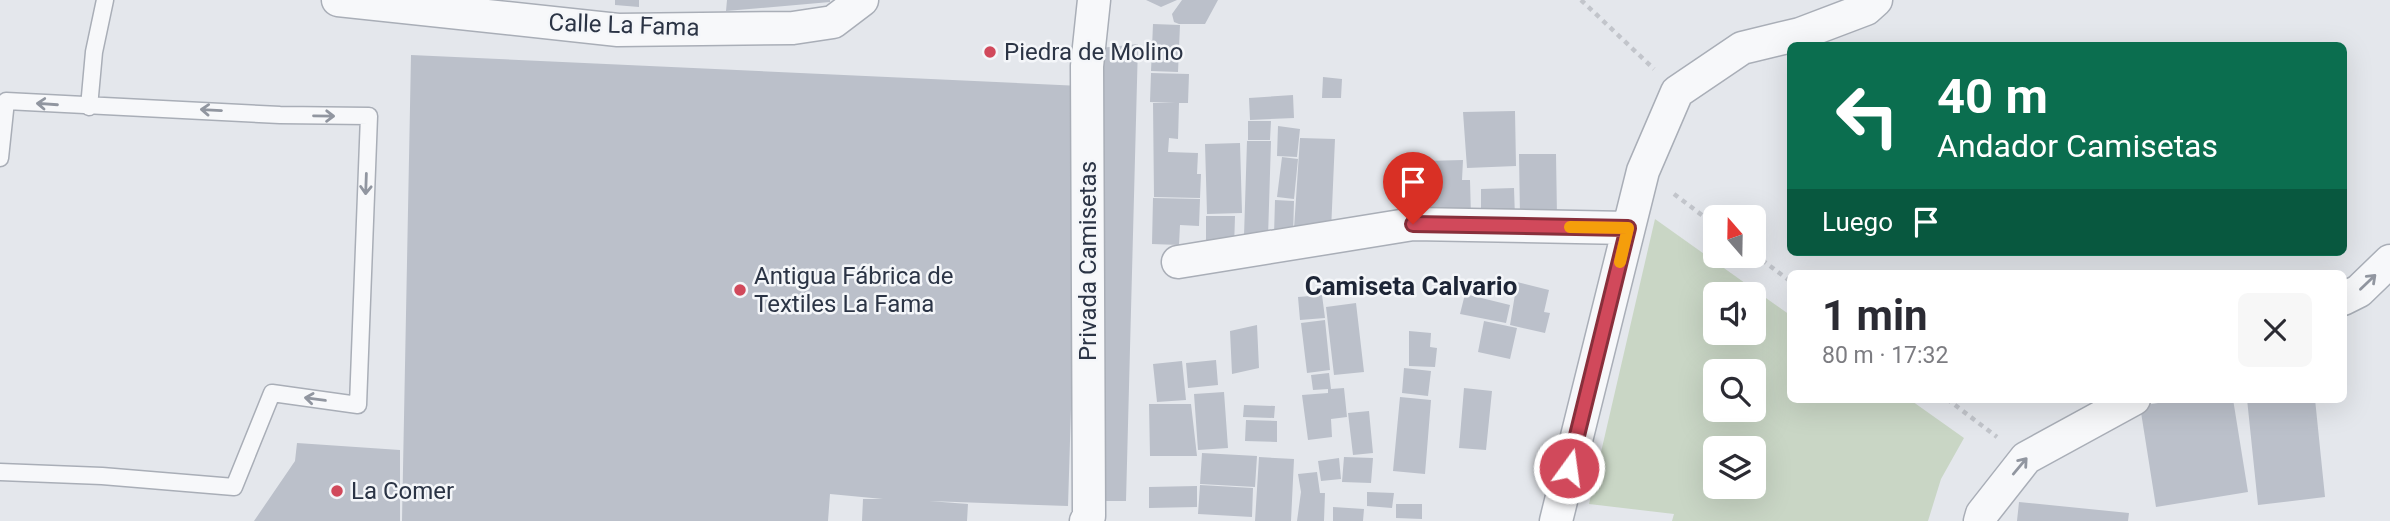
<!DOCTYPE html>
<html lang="es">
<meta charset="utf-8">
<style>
:root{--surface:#fff;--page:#f7f7f7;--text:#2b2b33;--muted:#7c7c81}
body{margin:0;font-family:Roboto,sans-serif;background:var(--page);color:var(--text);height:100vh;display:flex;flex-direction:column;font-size:26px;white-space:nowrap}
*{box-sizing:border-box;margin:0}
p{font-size:23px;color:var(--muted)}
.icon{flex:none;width:38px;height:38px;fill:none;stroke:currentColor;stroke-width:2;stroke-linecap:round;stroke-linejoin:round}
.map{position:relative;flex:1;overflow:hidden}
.sheet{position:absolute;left:1787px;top:270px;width:560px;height:133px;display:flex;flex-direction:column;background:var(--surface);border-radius:10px;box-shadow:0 7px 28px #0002}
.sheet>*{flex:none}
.hud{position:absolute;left:1787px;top:42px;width:560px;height:214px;border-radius:10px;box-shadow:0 7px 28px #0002;background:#0b6e4f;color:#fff;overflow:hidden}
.needle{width:46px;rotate:340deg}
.fabs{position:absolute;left:1703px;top:205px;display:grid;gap:14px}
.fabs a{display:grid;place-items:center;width:63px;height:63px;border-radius:10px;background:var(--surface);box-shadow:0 7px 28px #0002;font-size:35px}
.pin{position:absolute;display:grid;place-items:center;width:60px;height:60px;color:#fff;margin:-72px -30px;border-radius:50% 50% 50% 0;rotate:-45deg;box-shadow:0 0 7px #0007}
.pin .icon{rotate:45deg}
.me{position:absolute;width:77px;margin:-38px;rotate:14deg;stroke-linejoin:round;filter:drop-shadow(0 0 5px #0008)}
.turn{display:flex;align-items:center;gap:24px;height:147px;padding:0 35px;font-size:32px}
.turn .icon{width:91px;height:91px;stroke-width:2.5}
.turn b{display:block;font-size:49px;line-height:60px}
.then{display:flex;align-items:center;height:66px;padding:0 35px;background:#0003;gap:14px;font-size:26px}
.round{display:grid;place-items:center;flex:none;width:74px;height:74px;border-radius:10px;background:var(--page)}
.summary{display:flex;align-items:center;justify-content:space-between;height:119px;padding:0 35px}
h1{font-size:42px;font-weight:700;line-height:52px}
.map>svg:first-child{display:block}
.green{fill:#c9d6c5;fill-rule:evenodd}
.building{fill:#bbc0ca}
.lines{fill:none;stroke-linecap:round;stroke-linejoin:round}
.service-casing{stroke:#a9aeb7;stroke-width:19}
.minor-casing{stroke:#a9aeb7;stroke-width:35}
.path{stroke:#c2c5cb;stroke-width:4.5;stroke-dasharray:5 5;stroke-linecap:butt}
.service{stroke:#f7f8fa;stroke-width:16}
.minor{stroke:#f7f8fa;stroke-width:32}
.oneway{stroke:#9196a0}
.route-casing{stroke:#882f3b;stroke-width:18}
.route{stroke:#d1495b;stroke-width:12}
.slow{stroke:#f59e0b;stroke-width:12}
.poi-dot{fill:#d1495b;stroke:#f4f6f9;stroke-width:2.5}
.labels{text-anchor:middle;stroke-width:5;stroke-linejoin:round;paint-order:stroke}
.street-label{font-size:24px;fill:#2b3445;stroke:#f4f6f9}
.poi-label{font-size:24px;fill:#2b3445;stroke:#f4f6f9;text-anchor:start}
.neighbourhood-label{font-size:26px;font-weight:bold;fill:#1d2536;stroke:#f4f6f9}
</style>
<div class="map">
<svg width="2390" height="521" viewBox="0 0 2390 521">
<rect width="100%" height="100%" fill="#e4e7ec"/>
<path class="green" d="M1655,219l135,96v84h119l55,39 -23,41 -13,42h-256l2,-7 -85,-10zM1715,294h39v38h-39zM1715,371h39v39h-39zM1715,448h39v38h-39z"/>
<path class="building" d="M615,0h24v7l-24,-2z
M727,0h103v2l-104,9z
M1146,0h31l-16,7z
M1182,0h36l-13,24h-26l-5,-2 -2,-8z
M1153,24l27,1 -2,47 -27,-1z
M1138,44l-12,457h-26v-453z
M411,55l670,31 -13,420 -139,-5 39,3 -1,17h-105l1,-22h20l-53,-5 -2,27h-426z
M1151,73l38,1 -1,29h-9l-1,36 -9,-1 -1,14 30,1 -1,21h4l-1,24 -46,-1 -1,-94h22l-25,-1z
M1323,77l19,2 -1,19h-19z
M1293,95l1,23 -44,2 -1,-22z
M1515,111l1,55 -49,2 -4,-56z
M1248,121h23l-1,19h-22z
M1278,126l22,3 -3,28 -20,-1z
M1300,138l35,1 -4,92 -37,-2z
M1247,141h24l-3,96 -24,-1z
M1240,143l2,70 -35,1 -2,-70z
M1519,154h37l1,63h-37z
M1282,157l16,2 -4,40 -17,-2z
M1463,160l-1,20h8l1,37 -46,1v-57z
M1514,188l1,30h-34v-29z
M1153,198l47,1 -1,27 -19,-1 -1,20 -27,-1z
M1275,200l19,1 -1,35 -19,-1z
M1206,216h29l-1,32 -28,-1z
M1517,282l32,8 -5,22 6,1 -5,20 -35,-8z
M1465,294l45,11 -4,18 -46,-9z
M1322,295l3,23 -25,2 -2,-23z
M1356,303l8,69 -30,3 -8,-68z
M1325,320l5,50 -23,3 -6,-50z
M1484,321l33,7 -7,31 -32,-7z
M1257,325l2,43 -27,6 -2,-43z
M1409,331l22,2 -1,14 7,1 -2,19 -26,-1z
M1216,360l2,25 -30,3 -2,-25z
M1182,361l4,39 -29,2 -4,-38z
M1404,368l27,3 -3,25 -26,-3z
M1329,373l2,16 13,-1 3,29 -16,2 1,18 -24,3 -6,-45 26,-2v-4l-15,1 -2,-15z
M1464,388l28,3 -6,59 -27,-2z
M1224,392l4,56 -30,2 -4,-56z
M1400,397l31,3 -6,74 -32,-3z
M2182,399h51l15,93 -92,15 -16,-101z
M2247,399h68l10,98 -67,8z
M1149,404h42l6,52h-47z
M1244,405l31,1 -1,12 -31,-1z
M1369,411l4,42 -20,2 -5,-42z
M1246,420l31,1v21l-32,-1z
M297,443l103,7v71h-146l41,-60z
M1202,453l55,3 -2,31 -55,-3z
M1259,457l35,2 -3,62h-36z
M1344,457l29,1 -2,25 -29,-1z
M1339,458l2,21 -20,2 -3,-20z
M1317,472l3,21h5l-1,28h-27l4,-29 -3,-18z
M1200,485l53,3 -1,29 -54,-3z
M1197,486v21l-48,1v-21z
M1367,492l27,1 -2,15 -25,-2z
M2019,502l110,11 -1,8h-111z
M1396,504h26v15l-26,-1z
M1333,507l31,2 -1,12h-30z"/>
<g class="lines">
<g class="service-casing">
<path id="service" d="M89,107l5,-55 11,-52
M0,158l6,-57 274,14 89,1 -11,289 -86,-12 -38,94 -132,-11 -102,-4"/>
</g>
<g class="minor-casing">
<path id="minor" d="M338,0l280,30 175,-2 40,-6 29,-22
M1178,262l235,-38 215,4
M2343,299l16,-8 31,-30
M1086,521l3,-5 -2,-450 7,-66
M1556,521l87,-350 34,-79 65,-44 58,-14 66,-25 10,-9
M1980,521l2,-7 44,-56 108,-59"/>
</g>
<path class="path" d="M1581,0l73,69
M1674,194l41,31
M1754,254l36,27
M1947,399l50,38"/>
<use href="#service" class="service"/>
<use href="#minor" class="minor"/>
</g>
<defs><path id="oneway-shaft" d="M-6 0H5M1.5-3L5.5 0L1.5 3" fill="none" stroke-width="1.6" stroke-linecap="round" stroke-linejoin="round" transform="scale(1.75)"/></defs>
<g class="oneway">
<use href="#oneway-shaft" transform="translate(47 104) rotate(-176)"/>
<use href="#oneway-shaft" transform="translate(211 110) rotate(-177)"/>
<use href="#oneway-shaft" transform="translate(324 116) rotate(1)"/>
<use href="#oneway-shaft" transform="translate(366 184) rotate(92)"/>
<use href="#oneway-shaft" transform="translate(2368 282) rotate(-44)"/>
<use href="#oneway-shaft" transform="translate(315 399) rotate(-172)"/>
<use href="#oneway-shaft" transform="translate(2020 466) rotate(-50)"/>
</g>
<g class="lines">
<g class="route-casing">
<path id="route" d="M1413,224l215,4 -59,240"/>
</g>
<use href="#route" class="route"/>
<path class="slow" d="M1570,227l58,1 -8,34"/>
</g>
<g class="poi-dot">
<circle cx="990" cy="52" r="7"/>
<circle cx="740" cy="290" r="7"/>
<circle cx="337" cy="491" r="7"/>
</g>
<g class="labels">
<g class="street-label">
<text transform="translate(624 25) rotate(2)" y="8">Calle La Fama</text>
<text transform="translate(1088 261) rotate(-90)" y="8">Privada Camisetas</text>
</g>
<g class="poi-label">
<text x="1004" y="60">Piedra de Molino</text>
<text x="754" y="284">Antigua Fábrica de<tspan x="754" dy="28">Textiles La Fama</tspan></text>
<text x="351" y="499">La Comer</text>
</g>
<g class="neighbourhood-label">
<text x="1411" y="295">Camiseta Calvario</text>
</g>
</g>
</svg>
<div class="fabs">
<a><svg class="needle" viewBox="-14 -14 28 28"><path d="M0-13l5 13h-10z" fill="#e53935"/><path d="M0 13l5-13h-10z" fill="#7c7c81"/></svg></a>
<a><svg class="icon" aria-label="sound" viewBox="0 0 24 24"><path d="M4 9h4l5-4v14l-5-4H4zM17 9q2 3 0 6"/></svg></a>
<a><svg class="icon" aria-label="search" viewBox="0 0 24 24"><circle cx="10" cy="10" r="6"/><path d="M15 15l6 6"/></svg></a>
<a><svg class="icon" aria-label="layers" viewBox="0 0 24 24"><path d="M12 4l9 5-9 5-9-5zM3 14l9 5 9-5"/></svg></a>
</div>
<div class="pin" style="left:1413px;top:224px;background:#d93025"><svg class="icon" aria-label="arrive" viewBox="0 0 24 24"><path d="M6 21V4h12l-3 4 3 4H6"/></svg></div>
<svg class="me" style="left:1569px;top:468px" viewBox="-20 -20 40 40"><circle r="17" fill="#d1495b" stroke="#fff" stroke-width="3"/><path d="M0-11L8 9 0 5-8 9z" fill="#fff"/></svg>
<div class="hud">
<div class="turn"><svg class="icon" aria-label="left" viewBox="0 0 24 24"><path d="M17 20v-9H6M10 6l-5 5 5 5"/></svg><div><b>40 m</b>Andador Camisetas</div></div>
<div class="then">Luego<svg class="icon" aria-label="arrive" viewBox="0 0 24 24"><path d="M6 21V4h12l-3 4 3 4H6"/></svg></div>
</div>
<section class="sheet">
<div class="summary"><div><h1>1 min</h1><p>80 m · 17:32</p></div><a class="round"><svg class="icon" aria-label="close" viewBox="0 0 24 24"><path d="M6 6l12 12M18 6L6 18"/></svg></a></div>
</section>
</div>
